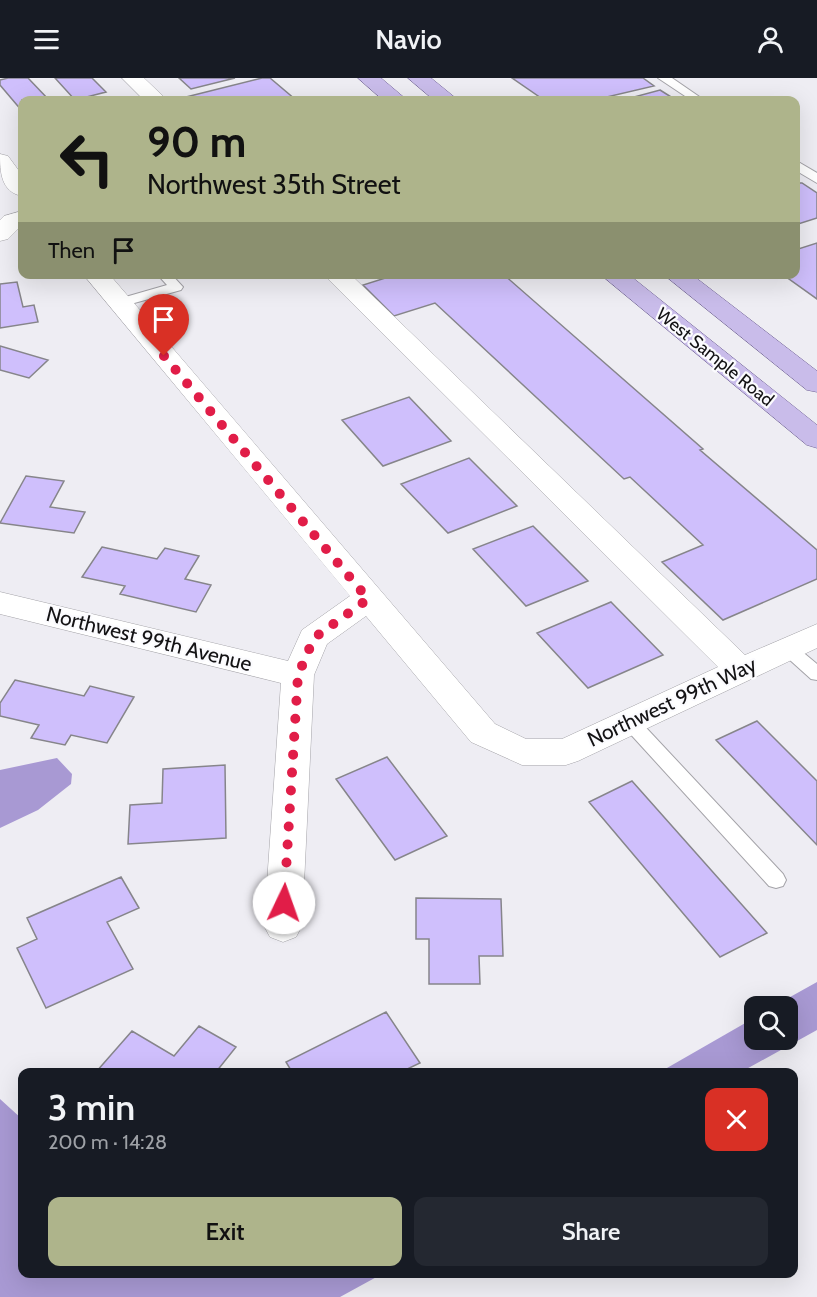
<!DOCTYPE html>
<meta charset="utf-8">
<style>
:root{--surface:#171b24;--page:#242831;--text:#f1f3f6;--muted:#9ea1a6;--accent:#aeb48b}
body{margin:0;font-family:Cabin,sans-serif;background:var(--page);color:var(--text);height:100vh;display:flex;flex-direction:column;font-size:22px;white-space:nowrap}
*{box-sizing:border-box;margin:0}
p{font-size:20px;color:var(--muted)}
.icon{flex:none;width:33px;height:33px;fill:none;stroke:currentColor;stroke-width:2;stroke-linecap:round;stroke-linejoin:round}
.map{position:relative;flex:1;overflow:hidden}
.details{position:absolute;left:18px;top:990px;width:780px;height:210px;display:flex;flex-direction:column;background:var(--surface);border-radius:12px;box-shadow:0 6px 24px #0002}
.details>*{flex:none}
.banner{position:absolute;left:18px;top:18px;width:782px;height:183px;border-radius:12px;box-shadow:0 6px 24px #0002;background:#aeb48b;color:#111;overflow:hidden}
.controls{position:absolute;left:744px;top:918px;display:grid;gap:12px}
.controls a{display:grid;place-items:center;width:54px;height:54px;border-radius:12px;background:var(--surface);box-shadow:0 6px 24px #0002;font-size:30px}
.pin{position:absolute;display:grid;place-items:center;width:51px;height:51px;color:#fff;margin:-62px -26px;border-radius:50% 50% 50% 0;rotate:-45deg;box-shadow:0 0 6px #0007}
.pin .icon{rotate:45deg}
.me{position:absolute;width:66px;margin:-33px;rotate:3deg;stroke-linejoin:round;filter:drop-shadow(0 0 4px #0008)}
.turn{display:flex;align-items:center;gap:21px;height:126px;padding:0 30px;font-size:27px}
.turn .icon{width:78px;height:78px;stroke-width:2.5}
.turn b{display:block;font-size:42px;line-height:51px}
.then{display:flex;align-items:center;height:57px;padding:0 30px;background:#0003;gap:12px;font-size:22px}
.round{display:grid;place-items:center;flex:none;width:63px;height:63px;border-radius:12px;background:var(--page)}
.head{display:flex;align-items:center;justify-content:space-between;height:102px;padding:0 30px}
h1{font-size:36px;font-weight:600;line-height:45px}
.cta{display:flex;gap:12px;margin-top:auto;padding:12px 30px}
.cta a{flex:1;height:69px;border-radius:12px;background:var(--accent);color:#111;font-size:24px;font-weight:600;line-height:69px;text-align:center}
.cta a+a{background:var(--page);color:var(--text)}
header{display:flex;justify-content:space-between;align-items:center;height:78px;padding:0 30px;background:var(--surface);font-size:27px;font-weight:600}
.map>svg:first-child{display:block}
.water{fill:#a899d3}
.building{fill:#cfbffc;stroke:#86858a;stroke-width:1.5}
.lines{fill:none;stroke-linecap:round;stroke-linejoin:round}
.service-casing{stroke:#a4a3a8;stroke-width:2}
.minor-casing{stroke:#a4a3a8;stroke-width:1}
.primary-casing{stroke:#726496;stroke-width:1}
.service{fill:#fff;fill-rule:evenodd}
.minor{fill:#fff;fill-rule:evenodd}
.primary{fill:#c9bcea;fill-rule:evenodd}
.route{stroke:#e11d48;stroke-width:10;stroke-dasharray:0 18}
.labels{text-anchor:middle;stroke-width:4.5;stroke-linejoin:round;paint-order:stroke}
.far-street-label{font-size:18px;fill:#141315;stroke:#fbfbfe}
.street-label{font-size:21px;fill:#141315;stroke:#fbfbfe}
</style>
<header><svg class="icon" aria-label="menu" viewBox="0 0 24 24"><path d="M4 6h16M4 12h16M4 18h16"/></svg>Navio<svg class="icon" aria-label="person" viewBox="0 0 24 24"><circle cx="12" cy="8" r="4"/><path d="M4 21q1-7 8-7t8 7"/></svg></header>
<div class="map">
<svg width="817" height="1219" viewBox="0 0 817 1219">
<rect width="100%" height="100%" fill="#eeedf3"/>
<path class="water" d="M57,680l15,16 -1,10 -33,26 -38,18v-58z
M817,904v48l-76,42h-81l94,-54v22h34v-34h-14z
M0,1021l22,20v155h360l-42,23h-340z"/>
<path class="building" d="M8,0h20l21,22h-27v11l-22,-26v-5z
M55,0h37l14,14 -31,8z
M179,0h56l-44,11z
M262,0h8l26,22h-122z
M512,0h131l11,8 -60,14h-50z
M660,12l16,10h-53z
M795,105h7l15,10v25l-22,7z
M817,165v56l-35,-25h13v-24z
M398,196h105l200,175 -3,1 117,100v29l-94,41 -61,-58 41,-17 -73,-68 -6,2 -189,-176 -41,13 -31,-31z
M17,204l6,25 11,-2 4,17 -38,6v-44z
M0,268l48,14 -19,18 -29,-8z
M409,319l42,44 -68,25 -41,-46z
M469,380l48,48 -69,27 -47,-49z
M26,398l38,5 -14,26 35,5 -11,21 -74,-10z
M533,448l55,55 -62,25 -53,-57z
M102,469l55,12 8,-11 34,8 -14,23 26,6 -15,27 -76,-18 5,-8 -43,-9z
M611,524l52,53 -75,33 -51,-55z
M15,602l69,16 6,-10 44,11 -27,46 -36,-8 -6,10 -34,-7 8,-13 -39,-9v-13z
M757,643l60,60v64l-101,-105z
M387,679l60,79 -52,24 -59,-81z
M225,687l1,73 -98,6 2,-39 32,-2 1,-34z
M632,703l135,152 -47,24 -131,-155z
M121,799l18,31 -32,14 26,47 -87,39 -29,-60 20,-9 -10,-21z
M416,820l85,1 2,57h-24l1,28h-51v-45h-13z
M386,934l34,51 -19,9h-109l-6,-10z
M199,948l37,21 -20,25h-120l36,-41 42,25z"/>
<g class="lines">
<g class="service-casing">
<path id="service" d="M658,0h14l32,22h-13z
M795,82l22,13v10l-22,-13z
M157,196h14l12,13 -2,3 -61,17 -5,-1 -2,-3 2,-3 52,-15z
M787,564l6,2 24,20v16l-6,-1 -30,-27 -3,-4 3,-4z
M630,637l6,2 147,157 3,6 -3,6 -7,2 -7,-2 -145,-159 -3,-5 3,-5z"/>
</g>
<g class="minor-casing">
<path id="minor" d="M122,0h22l23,22h-23z
M0,76l8,2 14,19v21c-21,-4 -22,-24 -22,-42z
M22,133v14l-14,14 -8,2v-21l4,-4z
M83,196h26l386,450 31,15h36l156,-72 -395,-393h27l395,381 72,-31v24l-239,113 -12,4h-44l-51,-23 -105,-126 -39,28 -13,31 -12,251 -6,11 -13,5 -13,-5 -6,-11 17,-243 -281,-69v-22l288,69 14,-31 48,-34z"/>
</g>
<g class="primary-casing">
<path id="primary" d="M358,0h23l26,22h-24z
M408,0h23l27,22h-24z
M600,196h28l189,151v23l-10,-3z
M663,196h28l126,97v21l-10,-2z"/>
</g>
<use href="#service" class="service"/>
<use href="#minor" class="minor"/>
<use href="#primary" class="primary"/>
</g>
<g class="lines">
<path class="route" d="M164,278l204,243 -54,39 -16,37 -14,228"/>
</g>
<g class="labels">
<g class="far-street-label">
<text transform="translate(715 279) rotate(39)" y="6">West Sample Road</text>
</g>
<g class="street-label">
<text transform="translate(149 561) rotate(14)" y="7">Northwest 99th Avenue</text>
<text transform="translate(672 624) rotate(-25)" y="7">Northwest 99th Way</text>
</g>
</g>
</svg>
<div class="controls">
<a><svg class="icon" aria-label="search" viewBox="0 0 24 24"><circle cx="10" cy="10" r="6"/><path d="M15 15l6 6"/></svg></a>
</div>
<div class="pin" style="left:164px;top:278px;background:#d93025"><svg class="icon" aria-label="arrive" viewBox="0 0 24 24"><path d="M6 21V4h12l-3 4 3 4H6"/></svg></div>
<svg class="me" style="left:284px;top:825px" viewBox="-20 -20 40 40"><circle r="19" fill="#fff"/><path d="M0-13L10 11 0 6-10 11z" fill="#e11d48"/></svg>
<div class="banner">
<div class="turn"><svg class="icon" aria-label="left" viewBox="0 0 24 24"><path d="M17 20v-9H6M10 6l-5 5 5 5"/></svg><div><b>90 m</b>Northwest 35th Street</div></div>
<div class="then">Then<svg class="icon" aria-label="arrive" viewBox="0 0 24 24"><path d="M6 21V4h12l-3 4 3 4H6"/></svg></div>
</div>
<section class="details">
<div class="head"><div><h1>3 min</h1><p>200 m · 14:28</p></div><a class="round" style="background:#d93025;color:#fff"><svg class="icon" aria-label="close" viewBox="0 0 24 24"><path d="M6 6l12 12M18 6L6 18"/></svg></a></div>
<div class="cta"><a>Exit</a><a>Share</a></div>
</section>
</div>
